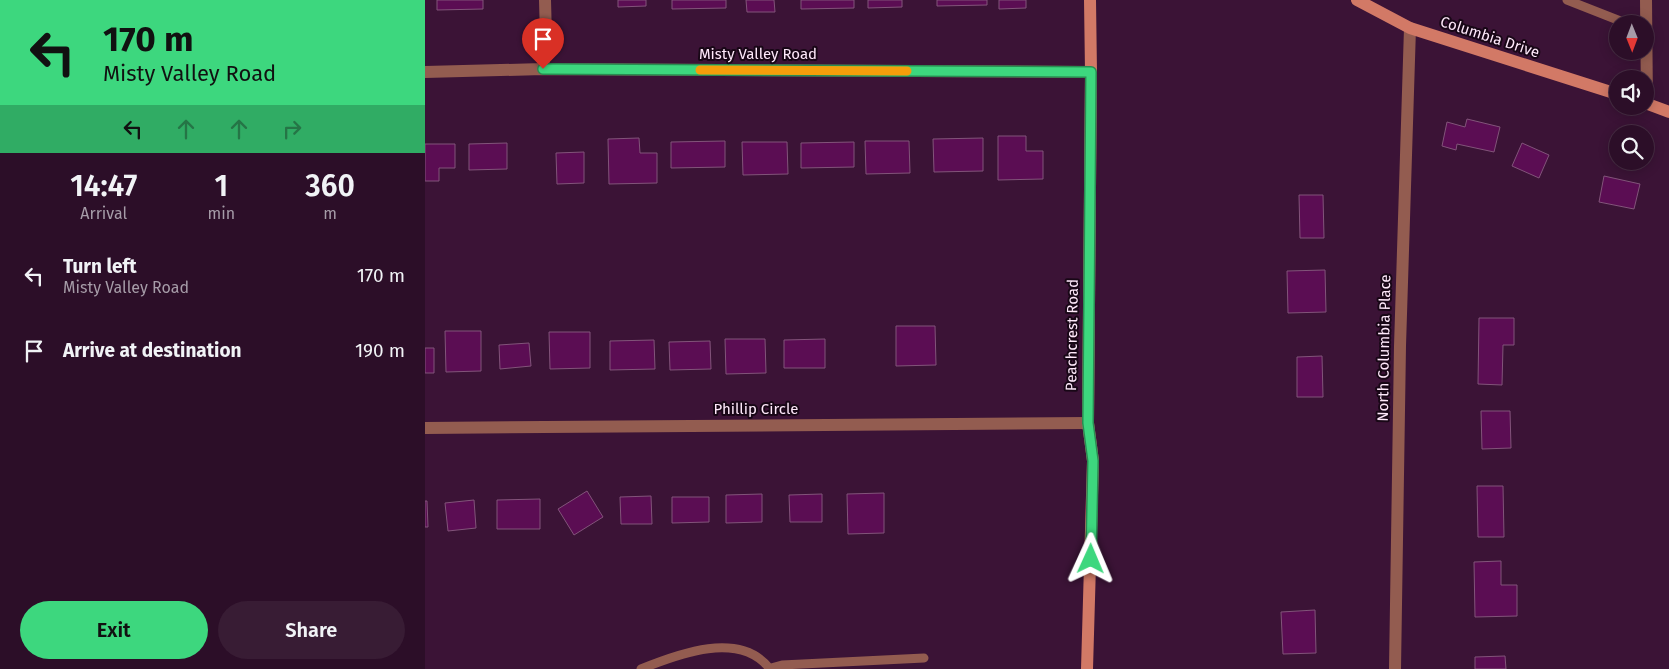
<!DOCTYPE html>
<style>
:root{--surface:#2c0e28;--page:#381c34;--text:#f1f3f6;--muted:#a69ca8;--line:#482e45;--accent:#3dd77e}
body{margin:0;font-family:"Fira Sans",sans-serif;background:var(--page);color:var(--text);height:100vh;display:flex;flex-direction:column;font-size:19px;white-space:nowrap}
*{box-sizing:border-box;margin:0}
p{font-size:16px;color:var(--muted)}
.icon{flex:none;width:28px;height:28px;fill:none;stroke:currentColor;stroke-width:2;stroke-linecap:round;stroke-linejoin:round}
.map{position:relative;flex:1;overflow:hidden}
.side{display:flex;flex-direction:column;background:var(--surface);width:425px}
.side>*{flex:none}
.guide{background:#3dd77e;color:#111;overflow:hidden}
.needle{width:32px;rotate:179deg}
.fabs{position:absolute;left:1184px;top:15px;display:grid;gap:10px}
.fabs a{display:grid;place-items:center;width:45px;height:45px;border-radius:50%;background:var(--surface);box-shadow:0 2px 12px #0003,0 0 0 1px var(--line);font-size:25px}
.pin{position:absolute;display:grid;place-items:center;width:42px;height:42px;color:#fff;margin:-51px -21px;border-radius:50% 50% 50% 0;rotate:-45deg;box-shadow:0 0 5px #0007}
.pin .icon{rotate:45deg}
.me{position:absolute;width:55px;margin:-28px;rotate:1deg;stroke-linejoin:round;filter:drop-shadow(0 0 4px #0008)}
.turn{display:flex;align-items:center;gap:18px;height:105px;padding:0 20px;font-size:22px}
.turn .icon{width:65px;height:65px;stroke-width:2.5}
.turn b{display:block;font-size:35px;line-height:42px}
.lanes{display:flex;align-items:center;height:48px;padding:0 20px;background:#0003;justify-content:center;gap:25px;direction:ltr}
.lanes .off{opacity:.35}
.eta{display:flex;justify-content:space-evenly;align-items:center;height:85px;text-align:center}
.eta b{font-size:30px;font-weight:600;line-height:35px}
.action{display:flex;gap:10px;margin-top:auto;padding:10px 20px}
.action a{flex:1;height:58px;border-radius:30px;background:var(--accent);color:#111;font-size:20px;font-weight:600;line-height:58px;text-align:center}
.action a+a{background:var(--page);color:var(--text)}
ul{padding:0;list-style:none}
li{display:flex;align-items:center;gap:15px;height:75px;padding:0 20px}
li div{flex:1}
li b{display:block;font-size:19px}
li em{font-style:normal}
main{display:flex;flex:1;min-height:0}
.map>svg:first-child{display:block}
.building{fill:#5b0d53;stroke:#82547a}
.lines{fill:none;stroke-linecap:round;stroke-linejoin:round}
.lane{stroke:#935c50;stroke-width:9}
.street{stroke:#935c50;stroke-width:12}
.secondary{stroke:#d27966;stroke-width:12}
.route-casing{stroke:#288c52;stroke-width:12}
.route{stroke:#3dd77e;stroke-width:9}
.slow{stroke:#f59e0b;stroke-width:9}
.labels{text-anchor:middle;stroke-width:4;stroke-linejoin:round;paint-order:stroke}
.street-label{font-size:15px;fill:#fee8fa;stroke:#180716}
</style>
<main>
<section class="side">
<div class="guide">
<div class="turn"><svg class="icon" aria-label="left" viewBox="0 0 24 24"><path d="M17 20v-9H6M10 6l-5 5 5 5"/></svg><div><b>170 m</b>Misty Valley Road</div></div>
<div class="lanes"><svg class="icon" aria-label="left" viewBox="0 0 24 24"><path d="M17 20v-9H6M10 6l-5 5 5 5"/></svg><svg class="icon off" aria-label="ahead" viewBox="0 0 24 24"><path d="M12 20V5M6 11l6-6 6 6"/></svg><svg class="icon off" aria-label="ahead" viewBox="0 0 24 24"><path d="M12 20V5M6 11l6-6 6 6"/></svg><svg class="icon off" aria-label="right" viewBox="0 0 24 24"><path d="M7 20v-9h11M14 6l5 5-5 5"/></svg></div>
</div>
<div class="eta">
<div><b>14:47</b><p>Arrival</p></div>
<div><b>1</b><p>min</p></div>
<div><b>360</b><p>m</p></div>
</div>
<ul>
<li><svg class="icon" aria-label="left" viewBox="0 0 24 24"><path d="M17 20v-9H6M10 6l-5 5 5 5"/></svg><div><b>Turn left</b><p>Misty Valley Road</p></div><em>170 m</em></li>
<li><svg class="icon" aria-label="arrive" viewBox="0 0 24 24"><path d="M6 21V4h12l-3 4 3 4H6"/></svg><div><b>Arrive at destination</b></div><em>190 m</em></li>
</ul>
<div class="action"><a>Exit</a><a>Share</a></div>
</section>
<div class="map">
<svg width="1244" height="669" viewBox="0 0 1244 669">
<rect width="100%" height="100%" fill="#3b1336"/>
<path class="building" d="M12,0h46v9l-46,1z
M193,0h28v6l-28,1z
M247,0h54v8l-54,1z
M321,0h28l1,12h-28z
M376,0h53v8l-53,1z
M443,0h34v7l-34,1z
M512,0h50v5l-50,1z
M574,0h27v8l-27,1z
M1042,119l33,8 -6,25 -37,-8 -1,6 -14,-4 5,-24 18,5z
M573,136h28v15h17v28l-45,1z
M214,138l1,15h17v30l-48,1 -1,-45z
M558,138v33l-49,1 -1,-33z
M300,141v26l-54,1v-26z
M440,141h44l1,32 -44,1z
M317,142h45l1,32 -45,1z
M429,142v25l-53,1v-25z
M82,143v26l-38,1v-26z
M1097,143l27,12 -10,23 -27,-12z
M0,144h30v24h-16v13h-14z
M159,152v31l-27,1 -1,-31z
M1179,176l36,8 -6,25 -35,-7z
M874,195h24l1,43h-24z
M900,270l1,42 -38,1 -1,-42z
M1054,318h35v27h-11l-1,40 -24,-1z
M471,326h39l1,39 -40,1z
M20,331h36v40l-35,1z
M124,332h41v36l-40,1z
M300,339h40l1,34 -40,1z
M400,339v29h-41v-28z
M229,340l1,29 -45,1v-29z
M285,341l1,28 -41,1 -1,-28z
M104,343l2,23 -31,3 -1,-24z
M0,348h9v25h-9z
M897,356l1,41h-26v-40z
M1056,411h29l1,37 -29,1z
M1052,486h26l1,51h-26z
M162,491l16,26 -29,18 -16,-26z
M459,493v40l-36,1 -1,-40z
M337,494v28l-36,1v-28z
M397,494v28h-32l-1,-27z
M226,496l1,28h-31l-1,-27z
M247,497h37v25l-37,1z
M115,499v30h-43v-29z
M49,500l2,28 -28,3 -3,-28z
M0,501h2l1,26h-3z
M1076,561v24h16v31l-42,1 -1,-55z
M890,610l1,43 -33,1 -2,-42z
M1080,656l1,13h-31v-12z"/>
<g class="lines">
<path class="lane" d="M1142,0l61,24
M346,668l11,-3 142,-7
M216,669c37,-15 99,-39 129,0"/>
<path class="street" d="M1221,0l1,104
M118,69l3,-32 -1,-37
M0,72l118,-3 548,3
M0,428l663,-5
M970,669l5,-323 10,-318"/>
<path class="secondary" d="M932,0l53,28 207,66
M1220,103l24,9
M662,669l6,-208 -5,-38 3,-351 -1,-72"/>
</g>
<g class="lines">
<g class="route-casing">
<path id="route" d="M118,69l548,3 -3,351 5,38 -2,98"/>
</g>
<use href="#route" class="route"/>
<path class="slow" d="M275,70l207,1"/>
</g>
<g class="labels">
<g class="street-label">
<text transform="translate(1065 37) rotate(18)" y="5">Columbia Drive</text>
<text x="333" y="59">Misty Valley Road</text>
<text transform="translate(647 335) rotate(-89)" y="5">Peachcrest Road</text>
<text transform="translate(959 348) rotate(-89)" y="5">North Columbia Place</text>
<text x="331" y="414">Phillip Circle</text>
</g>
</g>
</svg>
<div class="fabs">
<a><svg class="needle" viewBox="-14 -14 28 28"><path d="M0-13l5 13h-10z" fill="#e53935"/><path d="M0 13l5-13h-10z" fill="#a69ca8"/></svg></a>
<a><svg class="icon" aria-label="sound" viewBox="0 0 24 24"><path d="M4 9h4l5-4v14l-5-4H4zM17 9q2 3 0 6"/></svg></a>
<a><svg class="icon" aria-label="search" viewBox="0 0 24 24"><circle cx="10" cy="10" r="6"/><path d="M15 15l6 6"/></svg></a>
</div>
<div class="pin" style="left:118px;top:69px;background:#d93025"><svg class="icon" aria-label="arrive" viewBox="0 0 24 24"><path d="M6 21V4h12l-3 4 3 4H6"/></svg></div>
<svg class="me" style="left:666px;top:559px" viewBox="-20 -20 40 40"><path d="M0-17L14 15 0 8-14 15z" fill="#3dd77e" stroke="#fff" stroke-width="4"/></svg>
</div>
</main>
